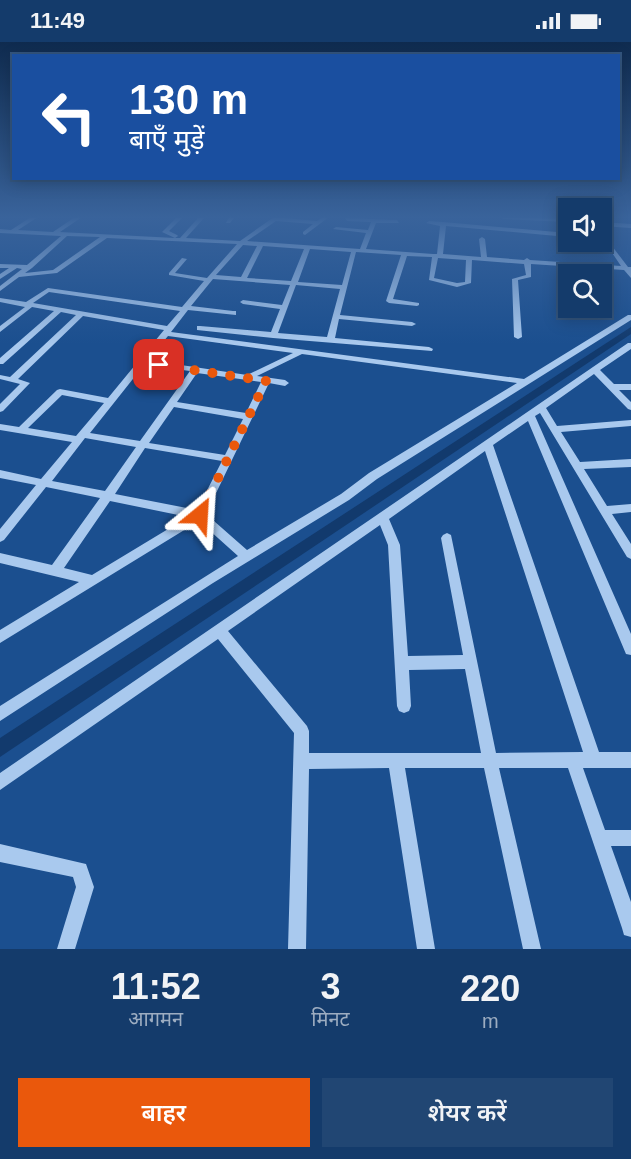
<!DOCTYPE html>
<html lang="hi">
<meta charset="utf-8">
<style>
:root{--surface:#143b6b;--page:#214673;--text:#f1f3f6;--muted:#9dadc1;--line:#33557e;--accent:#ea580c}
body{margin:0;font-family:Arial,"Noto Sans Devanagari",sans-serif;background:var(--page);color:var(--text);height:100vh;display:flex;flex-direction:column;font-size:22px;white-space:nowrap}
*{box-sizing:border-box;margin:0}
p{font-size:20px;color:var(--muted)}
.icon{flex:none;width:33px;height:33px;fill:none;stroke:currentColor;stroke-width:2;stroke-linecap:round;stroke-linejoin:round}
.map{position:relative;height:907px;overflow:hidden}
.side{display:flex;flex-direction:column;background:var(--surface);flex:1}
.side>*{flex:none}
.top-card{position:absolute;left:12px;top:12px;width:608px;height:126px;border-radius:0px;box-shadow:0 3px 15px #0003,0 0 0 2px var(--line);background:#1a4fa0;color:#fff;overflow:hidden}
.fabs{position:absolute;left:558px;top:156px;display:grid;gap:12px}
.fabs a{display:grid;place-items:center;width:54px;height:54px;border-radius:0px;background:var(--surface);box-shadow:0 3px 15px #0003,0 0 0 2px var(--line);font-size:30px}
.pin{position:absolute;display:grid;place-items:center;width:51px;height:51px;color:#fff;margin:-26px;border-radius:12px;box-shadow:0 3px 9px #0006}
.me{position:absolute;width:66px;margin:-33px;rotate:27deg;stroke-linejoin:round;filter:drop-shadow(0 0 4px #0008)}
.turn{display:flex;align-items:center;gap:21px;height:126px;padding:0 18px;font-size:27px}
.turn .icon{width:78px;height:78px;stroke-width:2.5}
.turn b{display:block;font-size:42px;line-height:51px}
.eta{display:flex;justify-content:space-evenly;align-items:center;height:102px;text-align:center}
.eta b{font-size:36px;font-weight:600;line-height:42px}
.primary-button{display:flex;gap:12px;margin-top:auto;padding:12px 18px}
.primary-button a{flex:1;height:69px;border-radius:0px;background:var(--accent);color:#fff;font-size:24px;font-weight:600;line-height:69px;text-align:center}
.primary-button a+a{background:var(--page);color:var(--text)}
.status{display:flex;justify-content:space-between;align-items:center;height:42px;padding:0 30px;background:var(--surface);direction:ltr}
.status svg{height:16px;fill:currentColor}
.map>svg:first-child{display:block}
.lines{fill:none;stroke-linecap:round;stroke-linejoin:round}
.canal{fill:#123a6d;fill-rule:evenodd}
.minor{fill:#a9c9ee;fill-rule:evenodd}
.route{stroke:#ea580c;stroke-width:10;stroke-dasharray:0 18}
</style>
<div class="status"><b>11:49</b><svg viewBox="0 0 49 12"><path d="M0 12V9h3v3zM5 12V6h3v6zM10 12V3h3v9zM15 12V0h3v12zM26 1h20v11H26zM47 4h2v5h-2z"/></svg></div>
<div class="map">
<svg width="631" height="907" viewBox="0 0 631 907">
<rect width="100%" height="100%" fill="#1b4f8f"/>
<g class="lines">
<path class="canal" d="M631,285v7l-631,423v-19z"/>
<path class="minor" d="M31,175h7l-20,13 35,2 22,-15h7l-22,15 115,6 -13,-6 15,-15h6l-14,14 8,4 1,1 -3,2h5l19,-21h6l-19,21 54,3 34,-24 43,4 6,-4h6l-24,18 -2,-1v-2l10,-8 -37,-3 -29,20 113,8 6,-16 -33,-4 3,-2 32,3 3,-8 -24,-1 -2,-3 52,2 2,3h-23l-10,26 67,5h4l3,-28 -14,-3 3,-2 14,1 125,11v4l-122,-11 -3,28 38,3 -2,-18 3,-2 3,2 2,18 37,3 3,-2 3,2 91,6 -19,-28v-5l26,34h3v11l-7,-8 -93,-6v13l-13,3 4,57 -4,2 -4,-2 -2,-58 14,-4 -2,-11 -52,-4 -1,23 -14,4 -28,-7 3,-23 -25,-1 -14,43 26,4v2l-2,1 -28,-3 -3,-2 15,-46 -45,-3 -16,63 72,7 4,2 -4,2 -73,-7 -4,19 94,9 4,2 -1,2 -159,-13 -76,-8v-4h3l71,6 9,-23 -37,-5 -3,-2 3,-2 39,5 8,-20 -77,-6 -22,27 42,5h3v4l-48,-5 -17,22 353,47 104,-64h3v5l-254,159 -28,21 -136,83 -213,138v-15l238,-150 -39,-35 -199,122v-13l79,-48 -79,-19v-10l52,12 48,-67 -54,-11 -42,53 -4,2v-13l36,-44 -36,-7v-8l41,9 31,-37 -72,-12v-6l19,3 38,-37 3,-1 48,9 56,-68 -81,-14 -65,63 12,4 -27,28 -3,1v-8l20,-20 -20,-5v-4l10,2 66,-62 -15,-3 -58,52h-3v-6l54,-47 -22,-4 -32,25v-6l25,-19 -25,-5v-4l26,4 22,-14 134,19 22,-26 -35,-6v-2l13,-15 5,1 -12,14 32,5 30,-34 -130,-6 -50,35 -38,4 -19,14v-5l22,-17 -5,-1 -17,11v-5l9,-6h-9v-4l27,1 34,-29 -61,-3v-4l11,1zM67,194l33,1 -47,33 -28,3 7,-5zM243,203l14,1 -16,31 -25,-2zM263,204l41,3 -13,32 -44,-3zM310,207l41,3 -9,33 -44,-3zM438,216l28,2 -1,22 -8,1 -23,-5zM296,243l44,4 -13,48 -49,-4zM49,250l131,19 -13,15 -134,-23zM168,294l125,17 -46,22 -99,-15zM302,312l215,29 -148,90 -28,21 -94,56 -41,-36 63,-131 16,3 4,-3 -4,-3 -28,-4zM144,323l46,6 -50,70 -50,-8zM197,331l64,9 -15,31 -69,-11zM62,353l42,8 -28,33 -48,-8zM174,365l69,12 -18,36 -76,-12zM85,396l51,9 -31,44 -53,-10zM145,406l77,13 -25,49 -82,-16zM110,459l78,16 -96,58 -28,-7z
M229,175h6l-5,6h-4z
M500,175l68,2v3l-65,-3z
M602,180l29,2v4l-29,-2z
M628,301h3v6l-31,21 14,14h17v6h-12l12,12v8l-3,-1 -34,-35 -48,34 11,18 74,-6v6l-70,6 19,30 51,-3v8l-47,2 23,37 24,-2v8l-19,2 19,30v15l-4,-2 -87,-144 -5,3 96,218v21l-5,-1 -98,-233 -35,24 106,307h32v16h-48l22,62h26v16h-20l20,56v35l-7,-2 -2,-7 -54,-160h-69l42,181h-18l-39,-181h-79l30,181h-18l-28,-181 -80,1 -3,180h-18l6,-216 -76,-94 -218,151v-17zM485,409l98,301 -87,1 -45,-218 -4,-2 -4,2 -2,3 22,117 -55,1 -8,-111 -11,-26zM380,483l8,20 9,161 2,5 5,2 5,-2 2,-5 -2,-36 56,-1 16,84h-172v-22l-2,-5 -79,-95z
M0,802l86,20 8,23 -19,62h-18l19,-62 -3,-10 -73,-15z"/>
</g>
<linearGradient id="sky" x2="0" y2="1"><stop stop-color="#0f2b4f"/><stop offset="0.58" stop-color="#39639b"/><stop offset="1" stop-color="#39639b" stop-opacity="0"/></linearGradient>
<rect width="631" height="302" fill="url(#sky)"/>
<g class="lines">
<path class="route" d="M159,323l107,16 -66,134"/>
</g>
</svg>
<div class="fabs">
<a><svg class="icon" aria-label="sound" viewBox="0 0 24 24"><path d="M4 9h4l5-4v14l-5-4H4zM17 9q2 3 0 6"/></svg></a>
<a><svg class="icon" aria-label="search" viewBox="0 0 24 24"><circle cx="10" cy="10" r="6"/><path d="M15 15l6 6"/></svg></a>
</div>
<div class="pin" style="left:159px;top:323px;background:#d93025"><svg class="icon" aria-label="arrive" viewBox="0 0 24 24"><path d="M6 21V4h12l-3 4 3 4H6"/></svg></div>
<svg class="me" style="left:200px;top:473px" viewBox="-20 -20 40 40"><path d="M0-17L14 15 0 8-14 15z" fill="#ea580c" stroke="#fff" stroke-width="4"/></svg>
<div class="top-card">
<div class="turn"><svg class="icon" aria-label="left" viewBox="0 0 24 24"><path d="M17 20v-9H6M10 6l-5 5 5 5"/></svg><div><b>130 m</b>बाएँ मुड़ें</div></div>
</div>
</div>
<section class="side">
<div class="eta">
<div><b>11:52</b><p>आगमन</p></div>
<div><b>3</b><p>मिनट</p></div>
<div><b>220</b><p>m</p></div>
</div>
<div class="primary-button"><a>बाहर</a><a>शेयर करें</a></div>
</section>
